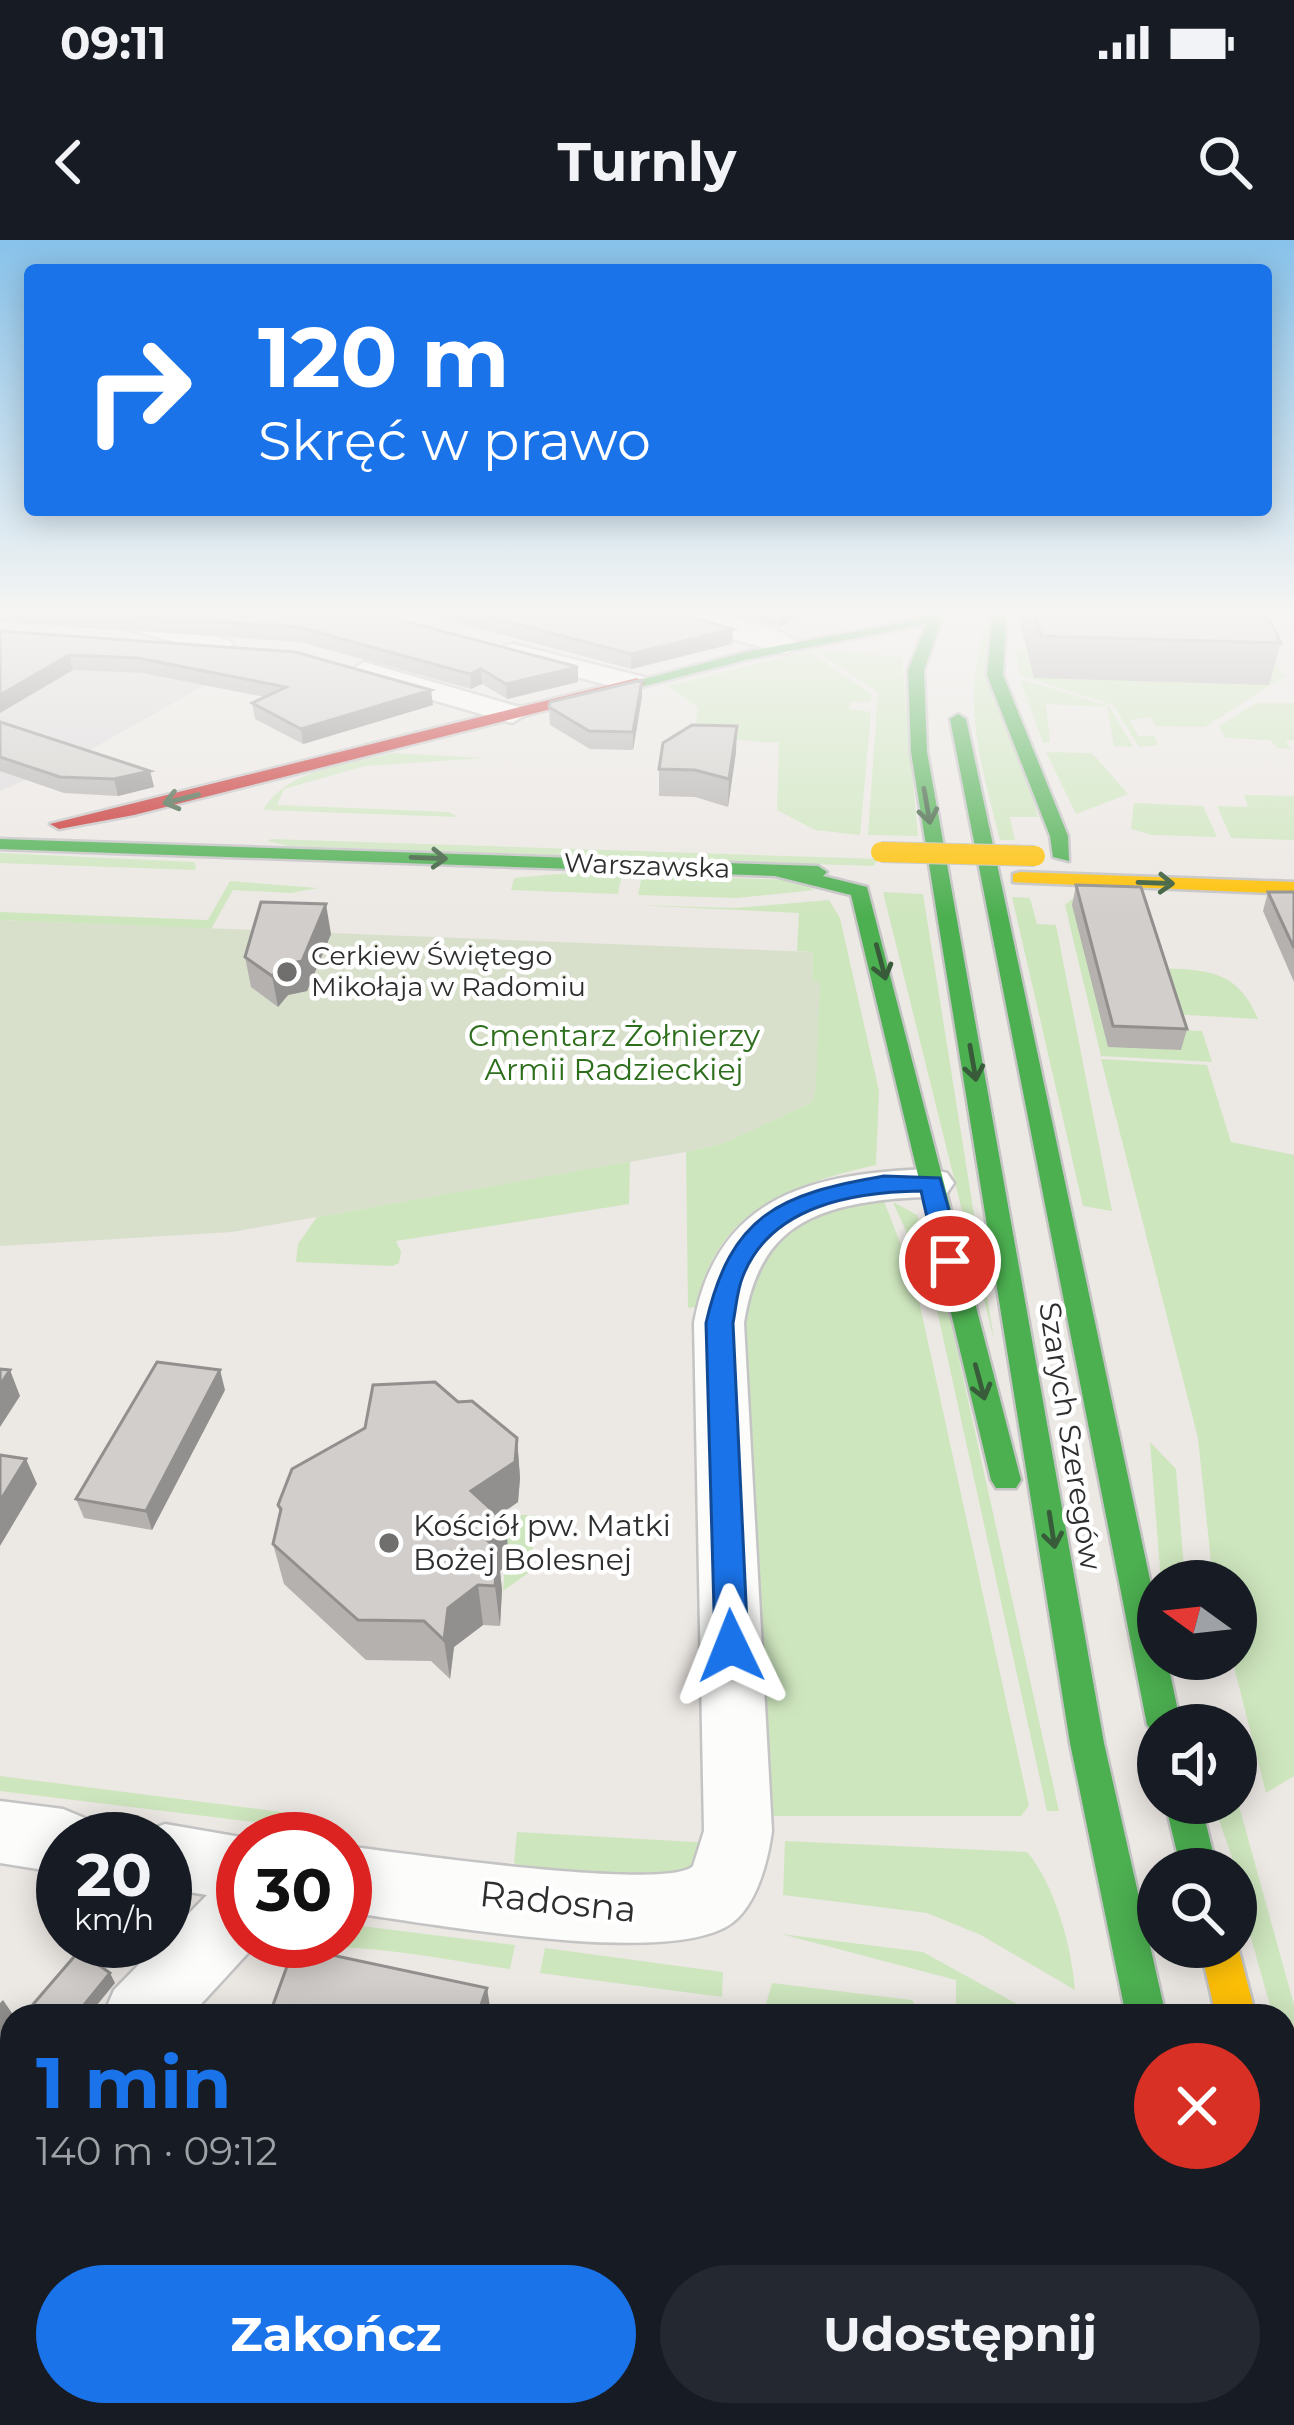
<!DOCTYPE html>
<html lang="pl">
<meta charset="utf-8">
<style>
:root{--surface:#171b24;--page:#242831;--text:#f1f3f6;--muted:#9ea1a6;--accent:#1a73e8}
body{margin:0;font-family:Montserrat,sans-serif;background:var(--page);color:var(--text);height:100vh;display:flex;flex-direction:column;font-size:45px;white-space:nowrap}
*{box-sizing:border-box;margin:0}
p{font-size:39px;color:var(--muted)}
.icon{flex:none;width:66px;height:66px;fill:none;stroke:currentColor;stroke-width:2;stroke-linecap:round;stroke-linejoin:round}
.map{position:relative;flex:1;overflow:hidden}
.side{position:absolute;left:0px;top:1764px;width:1296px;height:423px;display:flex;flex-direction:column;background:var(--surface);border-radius:36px 36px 0 0;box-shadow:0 6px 30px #0003}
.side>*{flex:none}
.top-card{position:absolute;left:24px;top:24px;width:1248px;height:252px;border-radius:12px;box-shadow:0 6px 30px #0003;background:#1a73e8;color:#fff;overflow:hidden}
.needle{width:78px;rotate:285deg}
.tools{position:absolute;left:1137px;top:1320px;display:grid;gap:24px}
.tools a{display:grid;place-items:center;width:120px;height:120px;border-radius:50%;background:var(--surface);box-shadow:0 6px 30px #0003;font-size:60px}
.speed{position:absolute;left:36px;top:1572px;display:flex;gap:24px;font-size:60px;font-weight:700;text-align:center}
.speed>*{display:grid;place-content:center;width:156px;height:156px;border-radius:50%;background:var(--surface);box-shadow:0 6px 30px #0003;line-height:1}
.speed small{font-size:30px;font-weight:400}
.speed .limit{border:18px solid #d22;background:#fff;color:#111}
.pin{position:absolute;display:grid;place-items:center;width:102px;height:102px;color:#fff;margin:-51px;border:6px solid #fff;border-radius:50%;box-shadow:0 3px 12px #0007}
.me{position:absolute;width:132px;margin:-66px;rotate:358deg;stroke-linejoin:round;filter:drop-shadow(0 0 9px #0008)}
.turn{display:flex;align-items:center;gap:42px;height:252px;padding:0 36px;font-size:54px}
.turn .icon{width:156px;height:156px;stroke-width:2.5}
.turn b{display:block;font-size:84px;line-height:102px}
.round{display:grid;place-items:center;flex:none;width:126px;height:126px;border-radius:63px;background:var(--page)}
.headline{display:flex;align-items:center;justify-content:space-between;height:204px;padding:0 36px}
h1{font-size:72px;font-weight:700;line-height:90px;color:var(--accent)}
.primary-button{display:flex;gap:24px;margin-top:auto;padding:24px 36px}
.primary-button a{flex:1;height:138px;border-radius:72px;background:var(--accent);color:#fff;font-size:48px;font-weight:700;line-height:138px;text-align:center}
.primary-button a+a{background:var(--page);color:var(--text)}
.status{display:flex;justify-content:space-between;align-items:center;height:84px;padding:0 60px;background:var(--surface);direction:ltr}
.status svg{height:33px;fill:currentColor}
header{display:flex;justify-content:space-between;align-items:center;height:156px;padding:0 36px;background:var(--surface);font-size:54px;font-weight:700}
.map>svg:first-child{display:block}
.industrial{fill:#dcd9db}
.green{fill:#cee6be}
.cemetery{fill:#d8e0cc}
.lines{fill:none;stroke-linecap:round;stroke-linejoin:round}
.street-casing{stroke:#c5c4c5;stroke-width:5}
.fast-casing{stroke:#c5c4c5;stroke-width:5}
.slow-casing{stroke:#c5c4c5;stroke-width:5}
.jam-casing{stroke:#c5c4c5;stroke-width:5}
.street{fill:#fcfcfb;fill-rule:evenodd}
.fast{fill:#4caf50;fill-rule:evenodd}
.slow{fill:#ffc107;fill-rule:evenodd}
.jam{fill:#c62828;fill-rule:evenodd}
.slow-bridge-casing{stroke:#c5c4c5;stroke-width:22;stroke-linecap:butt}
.slow-bridge{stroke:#ffc107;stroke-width:20}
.wall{fill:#b4b1af}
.shaded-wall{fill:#92908e}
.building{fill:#d1cecb;stroke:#92908e;stroke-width:3}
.oneway{stroke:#385b3a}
.route{fill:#1a73e8;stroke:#114b97;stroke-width:3}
.poi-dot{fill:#706f6e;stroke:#fff;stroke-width:4.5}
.labels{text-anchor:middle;stroke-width:9;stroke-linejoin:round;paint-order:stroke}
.far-street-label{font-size:27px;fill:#2e2e2e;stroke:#fff}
.far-poi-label{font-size:27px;fill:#2e2e2e;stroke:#fff;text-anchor:start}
.park-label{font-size:30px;fill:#2c6e1b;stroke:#fff}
.street-label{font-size:30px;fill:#2e2e2e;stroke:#fff}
.poi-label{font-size:30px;fill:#2e2e2e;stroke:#fff;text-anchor:start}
.near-street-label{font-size:36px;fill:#2e2e2e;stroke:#fff}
</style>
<div class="status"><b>09:11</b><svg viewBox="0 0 49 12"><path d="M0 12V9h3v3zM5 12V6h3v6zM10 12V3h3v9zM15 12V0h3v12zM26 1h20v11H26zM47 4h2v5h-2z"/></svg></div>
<header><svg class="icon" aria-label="back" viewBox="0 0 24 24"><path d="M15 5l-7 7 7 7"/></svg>Turnly<svg class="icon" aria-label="search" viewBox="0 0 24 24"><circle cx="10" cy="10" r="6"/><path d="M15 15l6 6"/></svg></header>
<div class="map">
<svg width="1294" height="2185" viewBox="0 0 1294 2185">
<rect width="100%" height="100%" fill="#ece8e4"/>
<path class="industrial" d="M0,427l221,9 -147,83 -74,32z"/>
<path class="green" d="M985,382l53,195h-28l5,23h-15c-21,-85 -38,-131 -15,-218z
M813,409l89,8 16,179 -50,-1 10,-143z
M1016,409l255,8 14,19 -80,51 -50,-1 -4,-9 -21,3 8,16h17l3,9 -19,2 -26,-42 -94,-30z
M808,411l64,43 -2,8h-19l-2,7 22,3 -11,123 -45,-5 -38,-20 2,-68c-28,1 -60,-3 -83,-20l2,-15 -31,-21z
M1020,439l89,27 24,41 -19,-1 -7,-39 -61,-3 4,38 -7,1z
M1256,463h38v37l-8,1 5,8 -14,-1 -7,-8 -45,-2 -6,-12z
M1046,512l46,1 36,41 -52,20z
M392,513l93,5 -120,8 -81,23 -7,16 172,7 9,5 -195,-7c25,-42 84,-45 129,-57z
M1244,555l50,1v44l-63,-2 -14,-32 31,1z
M1134,563l69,3 14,31 -65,-2 -21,-6z
M271,599l608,20 -6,7 -585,-20 -20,-5z
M0,613l194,9 2,4 -1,4 -195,-7z
M568,633l54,1 -4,20 -107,-4 3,-12z
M642,635l154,5 18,10 -77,8 -99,-3z
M230,641l88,7 -27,5 -58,-3 -22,39 -211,-9v-8l208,8z
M883,652l40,2 71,446z
M1012,657l18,1 7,26 19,1 56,286 -29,-5z
M1072,659h28l75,131 27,1 10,31 -111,-6 -36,-151z
M829,660l11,18 39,173 -3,74c-87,20 -160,45 -180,142l-8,1 -2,-156 38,-9 88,-41 8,-120 -8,-1 1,-29 -16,-1 2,-38 -165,-8 100,3z
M1155,728c50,2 82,0 103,51l-88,-5z
M1101,819l106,6 24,77 63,13v621l-28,17 -34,-134h4v-78h-23l-15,-143z
M630,921l-1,43 -233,37 5,11 -2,11 -6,3 -97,-4 2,-18 19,-27z
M883,959l31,79 115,528 -8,10h-253l-29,-490c6,-19 9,-47 20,-64 29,-41 76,-59 124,-63z
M893,962l24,13 28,81 114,515h-12l-114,-519z
M1150,1202l26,27 9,112h-24z
M499,1275h36l-4,56 -28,20 2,-24 -31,-33z
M0,1536l298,38 -4,13 -294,-36z
M1236,1555l58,210v85l-10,-35v-39h-11l-37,-131v-16l-23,-66h23z
M517,1592l196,11 -32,39 -159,-9 -8,-11z
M785,1601l242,11c28,32 45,96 48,138l-94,-55 -54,-22 -144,-18z
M345,1684l170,21 -5,24c-78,-11 -161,-31 -239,-17l17,-11h57z
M781,1694l142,18 116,64h-83v-36z
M545,1708l178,24 -1,25 -182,-24z
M772,1743l140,17 7,11 -1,5h-61l-91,-12z"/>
<path class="cemetery" d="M0,680l813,32 -1,29h8l-4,106 -4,15 -88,41 -38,9 -454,80 -232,14z"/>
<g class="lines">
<g class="street-casing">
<path id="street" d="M80,371h44l106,30 4,6 -14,8 -136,-38z
M648,371c40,0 124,5 153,35l-14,8 -135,-37z
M513,404l131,33 5,6 -15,9 -131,-34 -4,-6 4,-6z
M364,422l159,46 4,6 -15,9 -158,-46 -4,-6z
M931,929l16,4 7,10 -7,10c-18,5 -36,4 -55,6 -87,9 -134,34 -148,124l28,508c-4,30 -15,73 -40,92 -62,46 -306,-1 -387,-11v-66c51,6 321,46 348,20l11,-35 -10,-508c23,-129 121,-150 237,-154z
M0,1561l63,8 24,10 9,20h-33v34l-63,-10z
M165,1584l87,15h-9v102h16l-69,75h-87l11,-26 93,-95 -42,-7v-49h-27l3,-6z
M12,1880v88l-12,5v-88z"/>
</g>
<g class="fast-casing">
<path id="fast" d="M927,371h18l-21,59 3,82 177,991 62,273h-40l-56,-273 -159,-991 -3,-82 18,-46 -181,36 -108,28 -8,-5 116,-31 166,-31z
M993,371h14l-4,64 65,161 1,25 -16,-4 -3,-21 -63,-161z
M958,474l8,5 192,898v42h9l14,66h-23v13l-11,-13 -197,-1006z
M0,599l818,27 9,6 -4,4 44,11 154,593 -5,8h-20l-5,-8 -140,-585 -76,-19 -775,-27z
M1165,1563h36l16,66h-36z
M1284,1938l10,4v77l-10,-5z
M1218,2175h46l2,10h-46z"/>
</g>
<g class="slow-casing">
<path id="slow" d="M1020,632l274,10v12l-281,-12v-8z
M1236,1702l2,5 18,69h-40l-16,-69h36z"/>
</g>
<g class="jam-casing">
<path id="jam" d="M637,438l8,5 -3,3 -508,129 -75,14 -9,-5z"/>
</g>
<use href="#street" class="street"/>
<use href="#fast" class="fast"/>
<use href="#slow" class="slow"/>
<use href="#jam" class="jam"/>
<g class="slow-bridge-casing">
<path id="slow-bridge" d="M881,612l154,4"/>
</g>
<use href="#slow-bridge" class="slow-bridge"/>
</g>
<path class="wall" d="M0,371h366l212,71 -71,17 -25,-15 -11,5 -171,-47 -300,-20z
M413,371h254l66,18 -1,15 -101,25z
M708,371h98l-26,16 -51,-14z
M1020,371h245l16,32 -12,42 -235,-7 -13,-51z
M0,391l433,74 -130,39 -48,-25 -3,-16 13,-6 -123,-24 -69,-3 -73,43z
M642,457l-9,53 -43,-1 -40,-24 -1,-18z
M0,482l150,49 4,16 -36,9 -54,-3 -64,-22z
M736,512l-8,55 -33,-10 -36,-1v-27z
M1076,645l111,144 -6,21 -73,-3 -36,-142z
M1268,652h26v90l-31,-71z
M331,694l-24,57 -19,4 -10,12 -27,-20 -6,-30z
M225,1150l-73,140 -68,-12 -8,-19z
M458,1162l59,36 3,40 -2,24 -20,14 11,47 -9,8 2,19 -2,36 -17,-1 -29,22 -4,32 -19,-18 -65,-1 -82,-76 -11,-40 7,-30 -2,-9z
M855,2175h147l-1,4 11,6h-139z"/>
<path class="shaded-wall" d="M783,371h23l-26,16v-14z
M733,389l-1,15 -101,25v-15z
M69,415l4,15 -73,43v-18z
M578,427v15l-71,17 -1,-15z
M481,429l1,15 -11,5 -1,-15z
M642,440v17l-9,53v-18z
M431,450l2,15 -130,39 -2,-15z
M737,486l-1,26 -8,55 1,-28z
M150,531l4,16 -36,9 -4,-17z
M326,664l5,30 -24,57 -19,4 -10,12 -6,-31z
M10,1130l10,26 -20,31v-42z
M220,1130l5,20 -73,140 -6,-19z
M517,1198l3,40 -2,24 -42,29 -5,-40z
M26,1219l11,25 -37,62v-45z
M506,1283l3,40 -9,8 2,19 -2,36 -5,-40 -8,-46z
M478,1345l5,40 -29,22 -4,32 -6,-39 4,-32z
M110,1733l5,10 -27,33h-13z
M487,1748l3,19 -3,9h-10z
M3,1760l11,16h-2v6l-12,13v-32z"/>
<path class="building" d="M56,371h310l212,56 -72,17 -25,-15 -11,5 -172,-47z
M467,371h200l66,18 -102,25z
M1034,371h231l16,32 -240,-7z
M0,391l295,21 136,38 -130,39 -49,-26 34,-16 -148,-29 -69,-3 -69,40z
M642,440l-9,52 -44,-1 -40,-24 1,-5z
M0,482l150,49 -36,8 -54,-2 -60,-20z
M692,485l45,1 -8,53 -34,-9 -36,-1 4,-26z
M1076,645l65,2 46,142 -74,-3z
M1268,652h26v56z
M261,662l65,2 -24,57 -19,4 -11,11 -27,-19z
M157,1122l63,8 -74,141 -70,-12z
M0,1129l10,1 -10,15z
M435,1142l23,20 14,-1 45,37 -2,24 -44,29 35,32 -19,17 11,10 -3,36 -17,-1 -30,23 -4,32 -20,-19 -66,-1 -85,-76 8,-35 -3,-4 14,-36 73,-41 8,-43z
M0,1215l26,4 -26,42z
M294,1707l193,41 -10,28h-208z
M79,1711l31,22 -35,43h-52z
M12,2035v116l-12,-10v-42l2,-2 -2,-2v-33l9,-12 -5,-5z
M42,2175h127l11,8 -1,2h-125z
M545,2175h126l-5,10h-127z
M890,2175h112l-1,4 11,6h-103z"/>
<defs><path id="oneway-shaft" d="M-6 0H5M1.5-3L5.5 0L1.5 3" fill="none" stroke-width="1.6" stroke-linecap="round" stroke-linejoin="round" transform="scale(3)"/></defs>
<g class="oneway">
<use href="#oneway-shaft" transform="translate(181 559) rotate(166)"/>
<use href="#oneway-shaft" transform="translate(927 566) rotate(80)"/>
<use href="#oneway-shaft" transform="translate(429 618) rotate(2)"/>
<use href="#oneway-shaft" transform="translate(1156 643) rotate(2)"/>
<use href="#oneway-shaft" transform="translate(881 722) rotate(75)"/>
<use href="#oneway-shaft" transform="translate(973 823) rotate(80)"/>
<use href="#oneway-shaft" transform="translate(980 1142) rotate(75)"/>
<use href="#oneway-shaft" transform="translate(1052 1290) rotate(81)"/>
</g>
<linearGradient id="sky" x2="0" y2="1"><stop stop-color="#88c2ea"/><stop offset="0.55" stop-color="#f6f5f3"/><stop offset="1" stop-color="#f6f5f3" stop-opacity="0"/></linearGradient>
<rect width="1294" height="677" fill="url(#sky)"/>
<path class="route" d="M884,936l56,2 23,83 -4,6 -9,3 -13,-9 -16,-70c-67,1 -150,14 -178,85 -6,14 -7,32 -10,47l15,323 -5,10 -12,4 -12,-4 -4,-10 -9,-323c25,-109 74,-129 178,-147z"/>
<g class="poi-dot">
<circle cx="287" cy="732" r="12"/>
<circle cx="389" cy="1303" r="12"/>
</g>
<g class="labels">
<g class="far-street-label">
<text transform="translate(647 626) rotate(2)" y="9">Warszawska</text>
</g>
<g class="far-poi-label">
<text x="311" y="725">Cerkiew Świętego<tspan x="311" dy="31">Mikołaja w Radomiu</tspan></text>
</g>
<g class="park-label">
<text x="614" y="806">Cmentarz Żołnierzy<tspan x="614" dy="34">Armii Radzieckiej</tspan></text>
</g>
<g class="street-label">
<text transform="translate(1070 1196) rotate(81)" y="10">Szarych Szeregów</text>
</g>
<g class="poi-label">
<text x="413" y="1296">Kościół pw. Matki<tspan x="413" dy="34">Bożej Bolesnej</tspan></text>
</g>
<g class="near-street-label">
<text transform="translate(558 1661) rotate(6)" y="13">Radosna</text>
</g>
</g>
</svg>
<div class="tools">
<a><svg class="needle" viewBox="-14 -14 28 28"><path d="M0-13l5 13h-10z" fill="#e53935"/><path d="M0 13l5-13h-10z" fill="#9ea1a6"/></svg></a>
<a><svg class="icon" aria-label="sound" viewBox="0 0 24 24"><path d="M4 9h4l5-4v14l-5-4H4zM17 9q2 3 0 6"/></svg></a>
<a><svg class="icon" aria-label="search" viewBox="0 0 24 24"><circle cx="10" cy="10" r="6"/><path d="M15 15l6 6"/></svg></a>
</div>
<div class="speed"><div>20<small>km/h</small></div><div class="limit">30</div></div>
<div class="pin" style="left:950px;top:1021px;background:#d93025"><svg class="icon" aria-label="arrive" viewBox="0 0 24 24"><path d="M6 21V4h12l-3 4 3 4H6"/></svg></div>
<svg class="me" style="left:731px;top:1406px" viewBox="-20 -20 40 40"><path d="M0-17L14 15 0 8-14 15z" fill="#1a73e8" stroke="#fff" stroke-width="4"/></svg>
<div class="top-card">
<div class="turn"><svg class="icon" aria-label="right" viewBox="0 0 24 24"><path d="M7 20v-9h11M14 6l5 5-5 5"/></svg><div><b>120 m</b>Skręć w prawo</div></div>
</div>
<section class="side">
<div class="headline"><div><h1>1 min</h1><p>140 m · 09:12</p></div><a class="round" style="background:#d93025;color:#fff"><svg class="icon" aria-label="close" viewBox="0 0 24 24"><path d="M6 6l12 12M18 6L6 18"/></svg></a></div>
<div class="primary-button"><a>Zakończ</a><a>Udostępnij</a></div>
</section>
</div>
